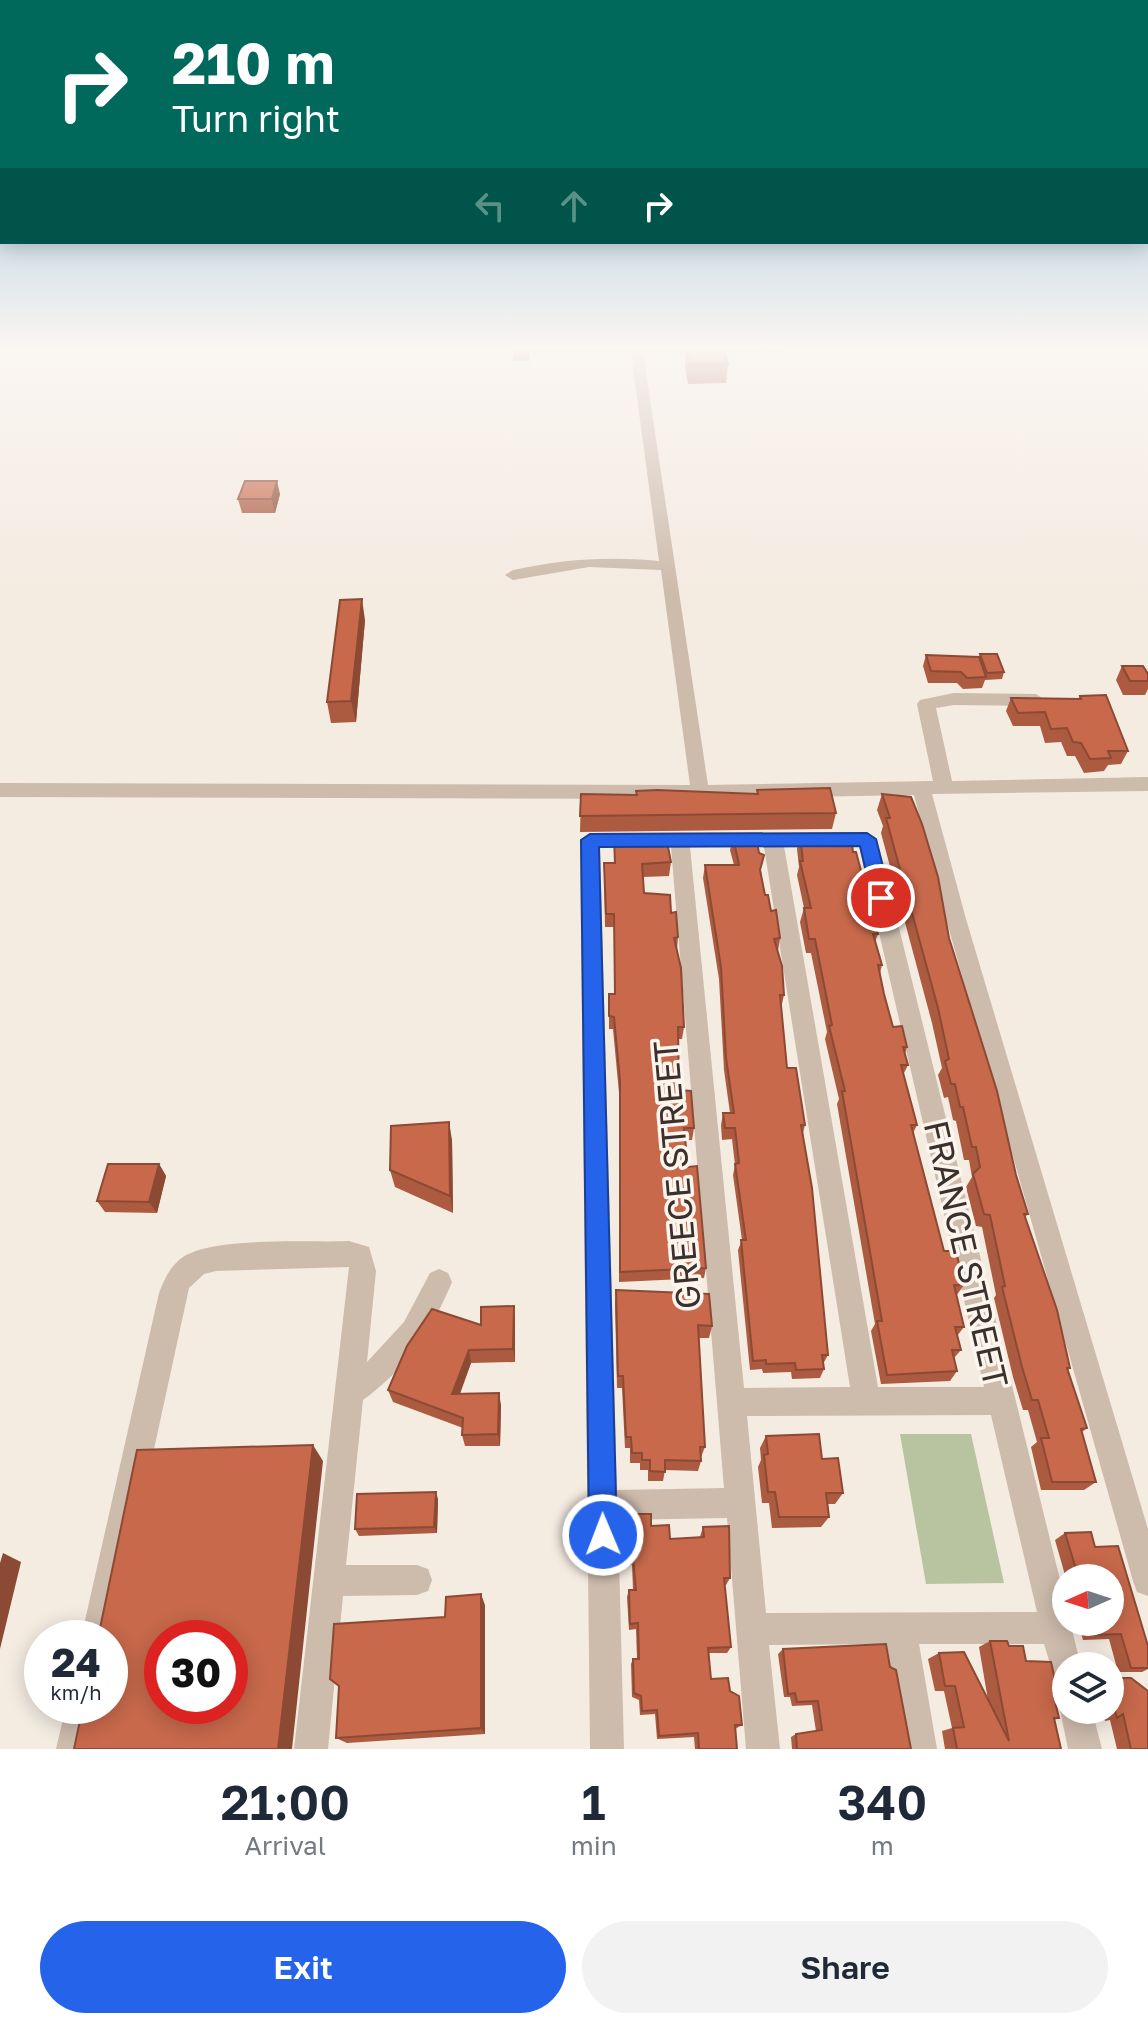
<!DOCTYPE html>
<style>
:root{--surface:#fff;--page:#f2f2f3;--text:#1f2937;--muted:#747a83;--accent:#2563eb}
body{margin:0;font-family:"Golos Text",sans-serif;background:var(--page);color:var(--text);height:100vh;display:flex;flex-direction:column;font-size:30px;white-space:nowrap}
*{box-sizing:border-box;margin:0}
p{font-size:26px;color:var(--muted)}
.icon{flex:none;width:44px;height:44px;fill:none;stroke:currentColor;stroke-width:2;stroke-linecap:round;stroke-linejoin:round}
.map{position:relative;height:1749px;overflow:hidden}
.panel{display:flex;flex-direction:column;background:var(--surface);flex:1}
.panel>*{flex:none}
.guide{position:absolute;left:0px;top:0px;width:1148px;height:244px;box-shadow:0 4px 20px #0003;background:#00695c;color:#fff;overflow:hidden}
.needle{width:52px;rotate:267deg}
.fabs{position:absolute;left:1052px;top:1564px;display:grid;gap:16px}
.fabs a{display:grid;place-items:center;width:72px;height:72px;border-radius:50%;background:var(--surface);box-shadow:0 4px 20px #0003;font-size:40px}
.speed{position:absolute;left:24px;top:1620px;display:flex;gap:16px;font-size:40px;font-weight:700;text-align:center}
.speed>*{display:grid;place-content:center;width:104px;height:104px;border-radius:50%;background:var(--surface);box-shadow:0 4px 20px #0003;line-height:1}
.speed small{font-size:20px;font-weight:400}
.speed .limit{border:12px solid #d22;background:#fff;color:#111}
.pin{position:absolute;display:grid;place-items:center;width:68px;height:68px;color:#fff;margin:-34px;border:4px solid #fff;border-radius:50%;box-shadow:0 2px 8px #0007}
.me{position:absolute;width:88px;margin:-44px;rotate:359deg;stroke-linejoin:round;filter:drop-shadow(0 0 6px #0008)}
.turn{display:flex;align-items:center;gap:28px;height:168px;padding:0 40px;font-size:36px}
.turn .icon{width:104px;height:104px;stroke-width:2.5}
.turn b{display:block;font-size:56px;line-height:68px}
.lanes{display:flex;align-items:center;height:76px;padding:0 40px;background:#0003;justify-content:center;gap:40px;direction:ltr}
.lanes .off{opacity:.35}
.eta{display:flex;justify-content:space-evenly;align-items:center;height:136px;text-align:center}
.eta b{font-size:48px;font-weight:600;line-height:56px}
.cta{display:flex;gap:16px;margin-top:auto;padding:16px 40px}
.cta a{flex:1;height:92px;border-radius:48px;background:var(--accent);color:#fff;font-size:32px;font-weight:600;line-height:92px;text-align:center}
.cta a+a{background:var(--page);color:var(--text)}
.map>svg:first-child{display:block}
.green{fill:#b8c4a0}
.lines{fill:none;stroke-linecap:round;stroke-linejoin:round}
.street{fill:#cdbbac;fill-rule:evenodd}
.wall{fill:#ac5a40}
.shaded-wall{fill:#8c4a34}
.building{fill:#c8694b;stroke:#8c4a34;stroke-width:2;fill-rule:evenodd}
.route{fill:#2563eb;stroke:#184099;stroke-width:2}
.labels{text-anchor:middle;stroke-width:7;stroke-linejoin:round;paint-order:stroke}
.near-street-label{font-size:34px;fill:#3b302b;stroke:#fbf5ee}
</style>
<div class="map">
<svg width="1148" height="1749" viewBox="0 0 1148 1749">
<rect width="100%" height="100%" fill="#f4ebe1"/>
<path class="green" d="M900,1434h71l33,149 -78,1z"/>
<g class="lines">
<path class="street" d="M528,346l253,1 6,4 -6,4 -138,-2 65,432 225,-4 -16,-77 3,-4 34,-7 82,1 9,6 -9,6 -82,-1 -18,3 16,73 196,-4v14l-216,3 34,125 182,610v67l-11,-4 -4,-11 -187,-662 -32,-124 -214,4 -700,-2v-14l690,2 -29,-215 -72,-3 -76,13 -8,-5 8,-5c49,-11 96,-14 146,-9l-28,-208h-99l-4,-1z
M867,832l10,7 189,765v18h4l11,44h-15v19l-11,-5 -11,-36h-125l18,105h-34l-16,-105 -118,1 11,104h-34l-19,-231 -109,2 6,229h-34l-10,-909 10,-7zM784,846h75l125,541h-106zM600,847h71l53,641 -107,2zM690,847h74l86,540 -106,1zM991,1415l46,197 -271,1 -19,-197z
M349,1241l20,6 7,24 -9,91 37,-40 26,-49 9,-4 9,4 4,9c-21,50 -45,86 -89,118l-17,165h71l11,4 4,11 -4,11 -11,4 -74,1 -15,153h-34l55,-482 -133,4 -12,3 -15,14 -76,350 -3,7v-7h-29l78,-345c5,-13 11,-27 24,-36 32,-21 125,-14 166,-16z
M1064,1698l2,12h26l10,39h-34l-8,-39z
M66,1706h32l-8,43h-34z"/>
</g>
<path class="wall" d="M513,346h17v15h-17z
M693,346h30l5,18 -2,19 -38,1 -3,-17 1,-19h7z
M280,494l-5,19h-33l-4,-14z
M365,620l-9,102 -25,1 -4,-21z
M980,654l24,18 -2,7 -17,1 -3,8 -19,1 -6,-6h-29l-5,-17 3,-11 53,2z
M1122,666l26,8v15l-3,6h-22l-7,-15z
M1080,696l48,55 -7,13 -13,1 -4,6 -20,2 -9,-17h-8l-6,-14 -16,1 -5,-17h-27l-7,-15 5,-13 67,1z
M757,790l79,23 -4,16 -252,3 1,-38 55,1 121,-1z
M882,794l67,144 67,237 12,39 -3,3 45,151 -2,2 19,58 -5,4 14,50 -12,8h-43l-10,-43 6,-5 -9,-32h-5l-10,-33 -19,-79 2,-3 -14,-68 -6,-1 -10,-39 6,-10 -3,-17h-5l-8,-39 -3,-1 -5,-23 -4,1 -6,-23 4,-7 -10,-45 -51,-190 2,-7 -6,-16z
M800,835l43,9 35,90 -3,8 7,23 -2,8 4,21 9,33 14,20 -2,7 3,11 -5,10 14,50 -4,8 31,118 20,34 -8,11 8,31 -7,9 4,14 -7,8 3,13 -7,10 -69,3 -10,-53 4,-7 -38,-220 2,-5 -14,-60 2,-7 -16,-79h-5l-6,-31 4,-14 -7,-33 2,-8 -2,-18z
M614,837l57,25 -2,14 -26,1 1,16 27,20 7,24 -1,13 7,77 -2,12h-4l1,51 15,38 -2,12h-7l3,27 18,101 -2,10 -85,4v-189l-6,-64h-4v-35h6l-1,-67h-9l-1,-51v-13h10z
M733,837l28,34 4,24 6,16 9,27 -2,13 6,44 -3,13 6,60 18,57 -2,8 25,222 -5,9 1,5 -4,9 -28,1 -1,-7 -28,1 -1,-4 -12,1 -12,-120 4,-10 -9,-65 2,-10 -3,-26 -10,1 -1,-15 2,-12h7l-6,-43 -5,-91 -16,-101 2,-13h29l-4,-15z
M452,1140l1,73 -58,-26 -5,-17z
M159,1164l7,12 -9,37 -52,-1 -8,-11z
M616,1290l96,36 -3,12h-10l6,109 -4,10v4l-3,10 -33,-1 -2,11h-15v-11h-8v-7h-10v-15h-5l-3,-60h-5l-2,-85z
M514,1306l1,14v42l-44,1 -11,31 41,11 -1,41h-35l-3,-11 1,-7 -70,-26 -5,-12 93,-65z
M766,1436l56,23 21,34 -8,11h-7l1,13 -8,10 -49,1 -3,-25h-7l-4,-36 3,-7 -1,-12z
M438,1499l-1,34 -78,3 -4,-7z
M622,1514l29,12 19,13 30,-2 3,-10 27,51 -4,7h-2l7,62 -4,6h-18l2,26 19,12 12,34 -7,4 2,20h-42l-1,-12 -37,2 -2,-25 -15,1 -1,-15 -7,-3 -1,-33 2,-5h4l-1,-30 -7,1 -2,-33 2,-7h4l-1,-25 -9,1 -2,-43z
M1065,1533l30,14 53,99v23l-6,3h-24l-9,-33 -26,1 -5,-18h32v-44h-37l-1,-4 -7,1 -10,-35z
M485,1605v129l-138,9 -11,-5 3,-52 106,-69z
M990,1641l19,5 49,47 -4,1 5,24 -5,2 7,29h-116l-3,-18 10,-3 -8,-37h-9l-7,-32 11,-6 49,47 -9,-53z
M783,1649l107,18 21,82h-119l-1,-12 5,-3 20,-3 -4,-26 -20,1 -2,-9h-6l-6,-43z
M1110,1678l38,71h-31l-7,-29 -5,1 -4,-11h9z"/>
<path class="shaded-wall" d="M277,481l3,13 -5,19 -3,-14z
M362,599l3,21 -9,102 -5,-21z
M449,1122l3,18 1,73 -3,-17z
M159,1164l7,12 -9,37 -8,-11z
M514,1306l1,14v42l-2,-13z
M469,1350l2,13 -16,43 -3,-12z
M499,1393l2,12 -1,41 -2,-12z
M313,1445l10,16 -31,288h-14z
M436,1492l2,7 -1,34 -3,-6z
M3,1553l18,9 -21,87v-86z
M481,1594l4,11v129l-4,-6z"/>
<path class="building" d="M513,346h17v2h-17z
M694,346h29l5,18h-38l-4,-16h8z
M245,481h32l-5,18h-34z
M362,599l-11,102 -24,1 13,-102z
M980,654h17l7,18 -17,1z
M926,655l53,2 7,20 -19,1 -6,-6 -30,-1z
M1122,666h21l5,8v7h-18z
M1106,695l22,56h-20l3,7 -21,1 -9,-16 -8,-1 -6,-14 -16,1 -6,-17 -27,1 -7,-15 70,1 -1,-3z
M830,788l6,25 -256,3 1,-22 56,1 -1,-4 21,-1 101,4 -1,-4z
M882,794l29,3 11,27 16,53 11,61 48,153 19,84 12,39h-4l33,96 13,58h-3l20,60 -6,1 15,53h-44l-11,-44h8l-11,-38h-6l-10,-33 -20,-80 3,-1 -15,-71 -6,-1 -11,-40 7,-7 -4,-20h-4l-9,-40h-3l-5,-23h-4l-6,-23 4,-2 -11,-51 -52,-190h4z
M800,835h41l2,9h9l1,8h3l22,82h-5l9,31h-4l6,29 9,33 9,-1 5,21h-4l5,18h-7l16,60h-6l33,126h12l8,34h-10l10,42h-9l6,23h-9l5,21 -70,4 -10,-54h5l-40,-230h3l-16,-65 3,-1 -17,-86h-6l-5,-31h7l-11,-47h3z
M614,837h52l5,25 -29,2 2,29 26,2 1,18 5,-1 2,25 -4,1 7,30 3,59h-6l1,63 12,1 3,37h-10l4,39 9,-1 9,102 -86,4v-191l-6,-64 -5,-1v-22h6l-1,-80h-8l-2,-51h11z
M733,837h23l3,16 5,2 -4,15 5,25h3l3,16 5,-1 4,28 -6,1 8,27 2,29h-4l7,73h9l9,57h-4l11,63 16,167h-6l2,14 -28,1 -1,-7 -29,1v-4l-13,1 -12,-121h5l-11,-76 4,-1 -4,-35h-10l-2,-15h11l-8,-55 -5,-91 -16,-102h34z
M449,1122l1,74 -60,-26 1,-44z
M108,1164h51l-10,38 -52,-1z
M616,1290l93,4 3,32 -14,-1 7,122h-5l1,14 -36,-1v12l-15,-1v-11h-8v-7h-10l-1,-16h-5l-3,-61h-5z
M514,1306l-1,43 -44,1 -17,44 47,-1 -1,41 -36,1 1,-17 -75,-28 19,-44 25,-37 49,16v-18z
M819,1434l3,25 16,-1 5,35h-17l3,24h-50l-4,-25h-7l-4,-37 4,-1 -2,-18z
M313,1445l-35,304h-204l9,-43h27v-68h-12l39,-188zM162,1638h68v68h-68z
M436,1492l-2,35 -79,2 2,-35z
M622,1514h29v12l18,-1 1,14 34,-2 -1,-10 26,-1 1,52h-6l7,69 -23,1 3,31 17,-1 2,13 9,5 3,29h-7l2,24h-38l-1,-16 -39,3 -2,-26 -15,1 -1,-15 -7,-3 -1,-34h6l-1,-36 -8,1 -1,-34h7l-3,-32h-8z
M1091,1532l4,15 23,-1 30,100v22h-17l-10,-34 -27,1 -4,-13h20v-44h-25l-2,-10 -7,1 -11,-36z
M481,1594v134l-145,10 3,-52 -9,-7 4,-55 111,-7 1,-20z
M990,1641h17l2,5h14l3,15 25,1 7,31h-5l6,25h-5l7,31h-104l-4,-21 11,-1 -9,-41h-10l-6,-33 25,-1 45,89z
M886,1644l4,23 6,3 15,79h-114l-1,-15 26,-4 -4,-29 -21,1 -2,-9 -7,1 -5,-45z
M1110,1678h21l17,13v58h-17l-8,-35 -6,4 -7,-24z"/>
<linearGradient id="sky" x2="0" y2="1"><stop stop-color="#7eb2d2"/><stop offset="0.59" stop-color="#faf6f2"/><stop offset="1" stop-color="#faf6f2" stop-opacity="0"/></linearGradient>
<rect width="1148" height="591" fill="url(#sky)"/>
<path class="route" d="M867,833l9,6 15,59 -10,8 -9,-8 -12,-52 -261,1 18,688 -4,10 -10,4 -10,-4 -4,-10 -8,-695 9,-6z"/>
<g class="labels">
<g class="near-street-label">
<text transform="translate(677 1175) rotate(-95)" y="12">GREECE STREET</text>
<text transform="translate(966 1254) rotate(77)" y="12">FRANCE STREET</text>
</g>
</g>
</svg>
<div class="fabs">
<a><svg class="needle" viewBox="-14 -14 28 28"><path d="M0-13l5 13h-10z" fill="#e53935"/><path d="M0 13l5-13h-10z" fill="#747a83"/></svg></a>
<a><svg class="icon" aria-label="layers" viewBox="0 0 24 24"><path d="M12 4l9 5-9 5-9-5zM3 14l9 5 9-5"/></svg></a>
</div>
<div class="speed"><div>24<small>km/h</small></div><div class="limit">30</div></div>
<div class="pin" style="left:881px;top:898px;background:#d93025"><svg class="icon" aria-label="arrive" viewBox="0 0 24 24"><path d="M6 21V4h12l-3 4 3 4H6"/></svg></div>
<svg class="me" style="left:603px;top:1535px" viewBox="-20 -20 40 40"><circle r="17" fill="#2563eb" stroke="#fff" stroke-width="3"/><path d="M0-11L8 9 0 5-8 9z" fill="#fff"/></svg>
<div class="guide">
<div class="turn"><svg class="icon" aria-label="right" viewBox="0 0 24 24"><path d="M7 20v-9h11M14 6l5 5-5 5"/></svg><div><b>210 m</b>Turn right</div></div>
<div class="lanes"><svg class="icon off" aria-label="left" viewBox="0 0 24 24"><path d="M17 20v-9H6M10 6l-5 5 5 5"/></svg><svg class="icon off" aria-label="ahead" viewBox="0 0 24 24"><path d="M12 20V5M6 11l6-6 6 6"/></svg><svg class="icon" aria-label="right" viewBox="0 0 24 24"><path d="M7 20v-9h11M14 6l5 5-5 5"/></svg></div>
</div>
</div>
<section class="panel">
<div class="eta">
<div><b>21:00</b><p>Arrival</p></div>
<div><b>1</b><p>min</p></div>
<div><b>340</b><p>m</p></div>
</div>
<div class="cta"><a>Exit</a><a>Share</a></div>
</section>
